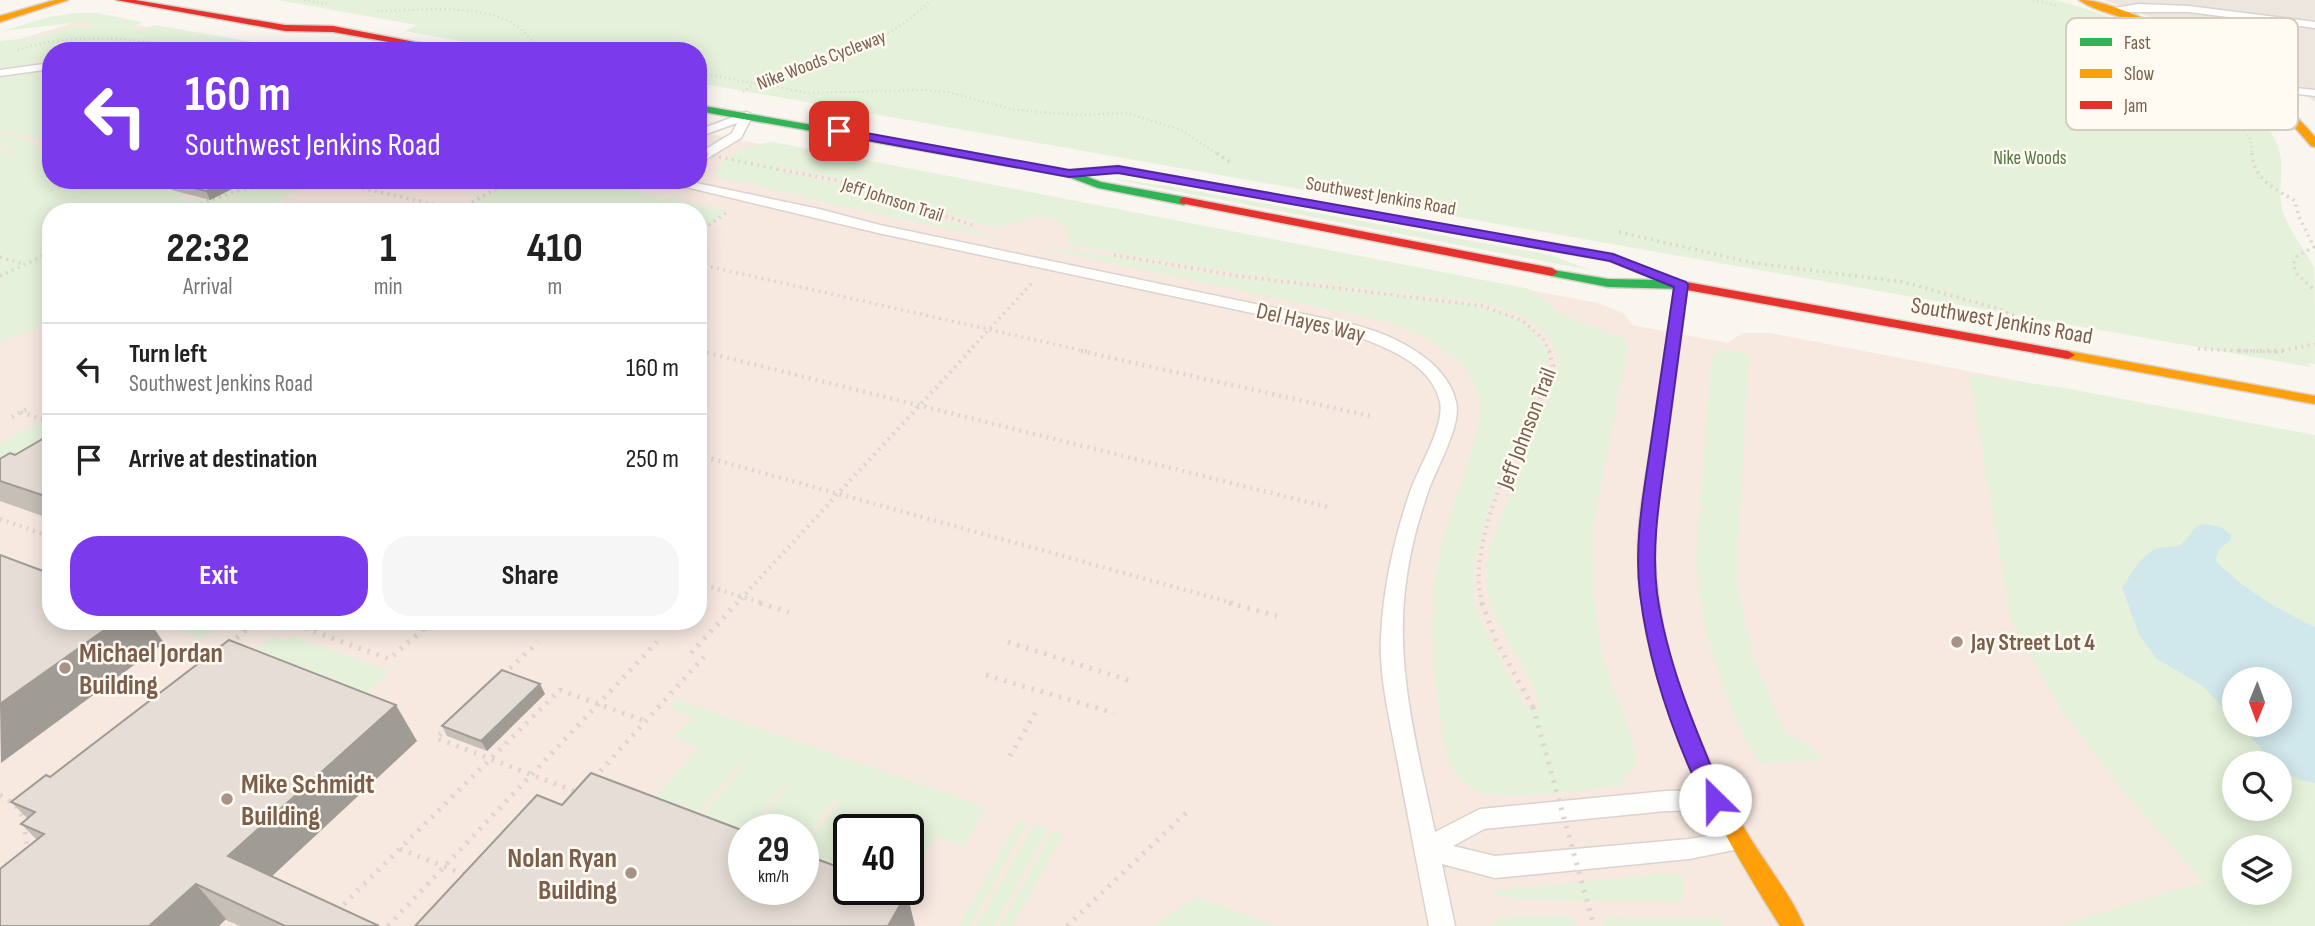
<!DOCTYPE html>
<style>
:root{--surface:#fff;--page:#f6f6f6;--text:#222;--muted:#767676;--line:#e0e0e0;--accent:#7c3aed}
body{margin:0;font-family:"Sofia Sans Condensed",sans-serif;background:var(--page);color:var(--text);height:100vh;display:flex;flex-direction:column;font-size:26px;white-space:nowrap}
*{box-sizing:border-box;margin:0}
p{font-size:23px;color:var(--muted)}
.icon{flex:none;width:38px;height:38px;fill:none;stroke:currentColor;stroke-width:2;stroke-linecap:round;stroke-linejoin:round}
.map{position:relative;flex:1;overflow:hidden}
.drawer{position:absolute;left:42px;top:203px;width:665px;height:427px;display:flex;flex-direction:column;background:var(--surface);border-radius:28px;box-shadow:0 4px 18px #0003}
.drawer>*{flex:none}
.banner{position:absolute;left:42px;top:42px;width:665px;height:147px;border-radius:28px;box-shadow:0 4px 18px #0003;background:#7c3aed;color:#fff;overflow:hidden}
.needle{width:46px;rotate:181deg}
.buttons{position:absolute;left:2222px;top:667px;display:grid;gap:14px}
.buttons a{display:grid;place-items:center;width:70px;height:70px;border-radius:50%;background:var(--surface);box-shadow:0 4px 18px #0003;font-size:35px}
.speed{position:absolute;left:728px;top:814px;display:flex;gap:14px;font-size:35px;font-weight:700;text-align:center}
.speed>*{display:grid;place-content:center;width:91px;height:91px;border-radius:50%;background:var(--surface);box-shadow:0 4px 18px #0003;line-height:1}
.speed small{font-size:18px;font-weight:400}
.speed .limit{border:4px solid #111;border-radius:10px;background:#fff;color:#111}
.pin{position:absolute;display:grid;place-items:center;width:60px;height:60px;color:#fff;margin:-30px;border-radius:14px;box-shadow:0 4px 10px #0006}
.me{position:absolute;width:77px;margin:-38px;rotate:337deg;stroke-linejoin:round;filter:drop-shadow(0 0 5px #0008)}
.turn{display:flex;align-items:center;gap:24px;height:147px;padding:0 28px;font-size:32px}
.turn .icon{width:91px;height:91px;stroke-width:2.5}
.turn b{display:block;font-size:49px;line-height:60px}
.eta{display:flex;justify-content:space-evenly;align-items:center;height:119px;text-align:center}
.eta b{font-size:42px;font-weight:700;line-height:49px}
.button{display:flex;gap:14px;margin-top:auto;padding:14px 28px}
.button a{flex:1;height:80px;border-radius:28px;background:var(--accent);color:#fff;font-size:28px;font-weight:700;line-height:80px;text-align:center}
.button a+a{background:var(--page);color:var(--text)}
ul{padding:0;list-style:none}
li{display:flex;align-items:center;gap:21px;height:91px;padding:0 28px;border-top:2px solid var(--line)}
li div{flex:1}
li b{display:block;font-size:26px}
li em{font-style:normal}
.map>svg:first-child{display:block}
.commercial{fill:#f7e9e0;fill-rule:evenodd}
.industrial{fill:#ede6df}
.green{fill:#e5f1da;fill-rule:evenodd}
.water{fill:#d0e7eb}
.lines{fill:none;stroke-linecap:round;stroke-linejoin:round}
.lane-casing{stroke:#dad3cd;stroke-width:3}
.fast-casing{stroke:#d8d2ca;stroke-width:3}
.slow-casing{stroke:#d8d2ca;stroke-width:3}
.jam-casing{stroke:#d8d2ca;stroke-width:3}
.path-far3{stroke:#dcd6cf;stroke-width:2.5;stroke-dasharray:1 3.5;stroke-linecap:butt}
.path-far2{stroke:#dcd6cf;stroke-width:3.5;stroke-dasharray:2 4.5;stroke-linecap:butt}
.path-far1{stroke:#dcd6cf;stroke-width:4.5;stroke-dasharray:2 5;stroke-linecap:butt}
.path{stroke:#dcd6cf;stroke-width:5;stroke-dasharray:2.5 7;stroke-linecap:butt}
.lane{fill:#fefefd;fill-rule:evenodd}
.fast{fill:#30b455;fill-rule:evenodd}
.slow{fill:#ff9f0a;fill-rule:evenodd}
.jam{fill:#e5322d;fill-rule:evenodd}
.path-bridge-far2{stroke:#dcd6cf;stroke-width:2.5;stroke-dasharray:1 3.5;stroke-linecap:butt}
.path-bridge-far1{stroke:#dcd6cf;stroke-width:3.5;stroke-dasharray:2 4.5;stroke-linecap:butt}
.path-bridge{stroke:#dcd6cf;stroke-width:5;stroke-dasharray:2.5 7;stroke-linecap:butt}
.wall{fill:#c6bfb8}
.shaded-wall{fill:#a19b96}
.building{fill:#e6ded6;stroke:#a19b96;stroke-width:2}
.route{fill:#7c3aed;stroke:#51269a;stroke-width:2}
.poi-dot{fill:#a79385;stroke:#fffbf2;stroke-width:2.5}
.labels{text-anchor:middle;stroke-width:5;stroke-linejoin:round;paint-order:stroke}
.far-street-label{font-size:19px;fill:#7b5e4c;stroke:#fffbf2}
.far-park-label{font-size:19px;fill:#4f7a40;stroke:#fffbf2}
.street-label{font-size:23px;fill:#7b5e4c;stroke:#fffbf2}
.poi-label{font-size:23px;font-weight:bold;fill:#7b5e4c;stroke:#fffbf2;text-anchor:start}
.near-poi-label{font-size:28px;font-weight:bold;fill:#7b5e4c;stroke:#fffbf2;text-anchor:start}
.key{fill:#fffbf2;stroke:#d7ccc0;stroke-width:2}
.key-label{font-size:19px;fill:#7b5e4c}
</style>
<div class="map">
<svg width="2315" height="926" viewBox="0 0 2315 926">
<rect width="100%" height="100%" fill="#f9f6ef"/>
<path class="commercial" d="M93,17l179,34h-221v129h647v-48l900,171 25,10 9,12 95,18 16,-10h27l545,105v488h-2315v-881zM51,212h647v409h-647zM2235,679h45v45h-45zM2235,763h45v45h-45zM744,830h59v59h-59zM849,830h59v59h-59zM2235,847h45v45h-45z"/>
<path class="industrial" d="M2104,0h211v102l-22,-16 -30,-7 -46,-32 -30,-16z"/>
<path class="green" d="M277,0h1778c62,16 106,38 157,75 26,19 53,39 65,69 10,22 -1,45 6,68 7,21 22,36 31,56 1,11 1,79 1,96l-6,-1 1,4 -1612,-284v-32h-181l-113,-20 13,-6z
M76,13h21l45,9 -12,7 8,1 17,-5 151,26h-110l-13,-5 -9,5h-123v12l-14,-1 -37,9v-30l38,-4 35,-11 10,1 1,3 7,-4 -2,-4h-8l-79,9 47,-14z
M51,70v76l-21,-10 -30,-4v-55z
M0,134l26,5 18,10 7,17v14h61l16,5 11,-5h21l-10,6 7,3 20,-4 -4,5 11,3 -6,6 4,2 28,-2 38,-19h78l-43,17 -2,3 2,8 -13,4h-219v110l-51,21v-192l21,5 -21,-11z
M773,142l757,147 31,25 64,25 3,7 -35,180c-1,48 0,99 14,146 9,29 25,57 30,87l-2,8 -13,11 5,7c-31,3 -117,17 -143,8 -37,-12 -39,-43 -44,-77 -8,-57 -12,-112 1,-169 8,-37 45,-117 38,-149 -9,-43 -58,-64 -95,-77l-343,-73 44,4 133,23 255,30c28,7 78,22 75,60 -22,65 -91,179 -71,244 10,34 34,64 47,97l16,1c-16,-63 -73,-91 -47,-169l65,-166c2,-45 -45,-63 -81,-70l-229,-27 -177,-30 -4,-4 1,-13c-30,-26 -48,1 -78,-1l-142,-46 -68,-14 -5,3 76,16 150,54 -198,-42 2,-2 -85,-18 -5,-4c6,-19 40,-31 58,-32z
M1107,178l61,8 382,69 40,15z
M513,180h70l146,31 -31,22v-21h-241z
M1717,349l32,5 -13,228 17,74 31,75 27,16 13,12 -64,5c-32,-51 -58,-130 -63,-190 -2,-20 1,-40 2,-60l3,-5 -2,-6 12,-147z
M1969,375l95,13 251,47v491h-258l146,-44 -81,-92 -62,-82 -49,-87zM2235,679h45v45h-45zM2235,763h45v45h-45zM2235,847h45v45h-45z
M51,415v51l-51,30v-53z
M155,621h71l-24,18z
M272,636l14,5 7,-5 98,35 -26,23 -113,-42z
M675,699l311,108 -22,39 -27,-10 -29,46v-52l-24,-1 7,-10 -5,-2 -9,12 -28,1v40l-13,19 -33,-12v-27l36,-50 -4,-1 -32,43v-12l-49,-1 36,-46 -2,-2 -38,48 -6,1v7l-55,-5 55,-67 -4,-2 -55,67 -43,-18 56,-64 -26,-11 19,-17v-4l-16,-5 -4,-4z
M1019,819l9,3 -58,104h-12z
M1034,824l14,5 -54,97h-18z
M1053,831l10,3 -50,92h-13z
M1665,874l18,1v26l-162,-1 -31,-6 11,-4z
M1195,897l83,29h-124z
M1515,916h58l3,10h-86l12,-8z
M1602,917l116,1 5,8h-118z"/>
<path class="water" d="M2204,524l17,3 10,8v5l-13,10 -2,11c28,29 63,49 99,66v156l-15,-3 -20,-11v-6h-5l-36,-38 41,-1v-45h-45v42l-32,-35 -47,-28 -16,-22 -18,-48c9,-13 19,-35 37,-40 9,-2 19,1 26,-7 8,-7 6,-15 19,-17z"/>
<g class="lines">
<g class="lane-casing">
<path id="lane" d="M2139,4l50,2 126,16v6l-126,-16h-76l-5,-3z
M51,63v6l-51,7v-6z
M2259,84l56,6v6l-60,-7v-4z
M747,112l6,3 -12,23 -43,26v-10l34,-21 5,-10 -39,14v-7z
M657,180h25l137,29 61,16 475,100c38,10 92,35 101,77 6,24 -20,66 -28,90 -9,26 -17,55 -21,83 -14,86 10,172 28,257l45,-23 186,-18 49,-1 8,3 4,7 -4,7 -8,3 -49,1 -182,18 -31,17 42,10 194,-17 47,-8 8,3 4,7 -4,7 -55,11 -194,19 -53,-14 13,62h-26c-11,-56 -21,-111 -32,-167 -7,-39 -18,-82 -16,-121 2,-50 13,-99 29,-146 8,-24 35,-66 30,-90 -9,-40 -56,-55 -89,-68l-473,-101z"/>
</g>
<g class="fast-casing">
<path id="fast" d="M698,105l371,65 32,12 83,15 6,4 -6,4 -86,-17 -32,-12 -368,-65z
M1233,187l380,67 74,31 -6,4 -73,-2 -56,-11 -6,-4 1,-3 61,10 50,1 -48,-19 -381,-69 -2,-2z"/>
</g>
<g class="slow-casing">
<path id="slow" d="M55,0h13l-68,22v-6z
M2079,0c19,0 38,8 56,15 70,27 131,65 180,122v10l-4,-1c-45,-54 -98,-91 -162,-120 -22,-9 -51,-13 -70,-26z
M2068,351l247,45v8l-252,-46 -2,-3 2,-3z
M1658,445l8,5c-5,32 -10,63 -11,95 -1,100 41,196 88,281 19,34 46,65 61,100h-24c-71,-113 -141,-238 -142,-375 0,-34 7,-68 12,-101z"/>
</g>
<g class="jam-casing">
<path id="jam" d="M116,0h19l150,25 48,1 128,25h-22l-106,-19 -48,-1z
M1118,166l115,21 6,3 -6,3 -115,-21 -49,4 -6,-3 6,-3z
M1184,197l368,71 6,4 -6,4 -372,-73v-4z
M1681,281l387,70 7,4 -7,4 -381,-69 -21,160 -8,5 -8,-5 25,-165z"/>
</g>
<path class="path-far3" d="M304,0l23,4
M2033,0l26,6
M377,11c41,0 93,-8 132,10 16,8 22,24 39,30
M18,50c47,-17 123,-14 171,1
M698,73l111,20 116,-3 23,2 64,17 26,3 44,3 45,-2 54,17 38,25
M2216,90l35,50 1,15
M743,92l13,-10c63,-21 127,-33 175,-82"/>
<path class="path-far2" d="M1217,153l16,11
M2252,153c2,28 22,34 43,48l4,16 15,30 -17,9 -4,8 4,10 18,17
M777,169l62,12 133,44
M324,180l119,26
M176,212l61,-21 55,-11
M455,212l56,-32
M1619,232l135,31 150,19 95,27 18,8
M698,233l28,-20
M1114,255l125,21 244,30 40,15 20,18 7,13
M0,257l23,7
M698,264l391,88
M0,276l51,-24
M2198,349l78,3 39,-8
M698,350l9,2
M968,352l65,-70"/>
<path class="path-far1" d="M700,351l628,156
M1081,351l289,65
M2239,351h44
M21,412l21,7
M12,417l18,-10
M698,455l538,149
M0,519l51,18
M698,583l67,21
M736,604l234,-253
M1482,604c-18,-72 46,-171 71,-238l-4,-15"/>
<path class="path" d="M760,603l29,9
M1229,603l48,13
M1482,603l14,38 37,66
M284,621l12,4 5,-4
M296,625l93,34 44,-38
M1008,642l123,39
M229,644l29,-23
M691,653l46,-50
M503,675l35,-33
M986,675l128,38
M448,727l-12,11 143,55
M1010,756l27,-46
M594,778l110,-121
M0,795c32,18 20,28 29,57
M400,849l68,27
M337,911l223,-221 85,31
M388,926l269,-284
M1067,926l120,-114"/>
<use href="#lane" class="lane"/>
<use href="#fast" class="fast"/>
<use href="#slow" class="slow"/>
<use href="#jam" class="jam"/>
<path class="path-bridge-far2" d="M698,153l10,2"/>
<path class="path-bridge-far1" d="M700,153l77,16"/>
<path class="path-bridge" d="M1533,707l61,219"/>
</g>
<path class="wall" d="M172,180h78l-40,20 -38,-10 -4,-8z
M51,434v85l-51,-18v-42l15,-4z
M540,684l5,10 -58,57 -40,-15 -5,-10z
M417,741l-145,135 107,50h-139l-203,-86 -16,-16 6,-6 -16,-16 39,-25z"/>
<path class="shaded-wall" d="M229,180h21l-40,20 -4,-9z
M117,621h32l15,22 -163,120 -1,-59z
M540,684l5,10 -58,57 -6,-10z
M396,705l21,36 -161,150 -28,-35z
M196,884l30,35 -7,7h-70z
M907,893l8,33h-27z"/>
<path class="building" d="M172,180h57l-23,11 -38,-9z
M51,434v64l-51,-17v-22l10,-6 5,2z
M0,555l51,19v47h66l-117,83z
M229,640l167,65 -168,151 151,70h-94l-89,-42 -47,42h-149v-57l44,-35 -23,-10 14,-12 -24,-10 35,-27 4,2z
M502,670l38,14 -59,57 -39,-15z
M591,773l153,58v58h59v-35l46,17v18h47l11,4 -19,33h-473l122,-131 25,10z"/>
<path class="route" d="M839,128l230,42 49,-4 495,88 73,28 2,3c-7,55 -15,109 -22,164 -6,47 -15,96 -9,144 10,72 40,140 68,207l-3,6 -7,3 -8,-3c-32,-65 -58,-140 -67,-212 -6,-48 3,-97 10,-144 8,-54 16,-109 24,-163l-64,-26 -492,-88 -49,4 -234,-43 -1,-3z"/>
<g class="poi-dot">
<circle cx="1957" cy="642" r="7"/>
<circle cx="65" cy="668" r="7"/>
<circle cx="227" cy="799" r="7"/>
<circle cx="631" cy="873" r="7"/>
</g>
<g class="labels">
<g class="far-street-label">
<text transform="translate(821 59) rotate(-21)" y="7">Nike Woods Cycleway</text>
<text transform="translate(1381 195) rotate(10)" y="7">Southwest Jenkins Road</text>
<text transform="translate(893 199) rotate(18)" y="7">Jeff Johnson Trail</text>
</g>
<g class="far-park-label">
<text x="2030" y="164">Nike Woods</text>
</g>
<g class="street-label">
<text transform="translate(2002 320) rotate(10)" y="8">Southwest Jenkins Road</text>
<text transform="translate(1311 322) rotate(13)" y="8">Del Hayes Way</text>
<text transform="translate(1526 428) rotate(-69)" y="8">Jeff Johnson Trail</text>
</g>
<g class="poi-label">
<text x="1971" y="650">Jay Street Lot 4</text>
</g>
<g class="near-poi-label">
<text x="79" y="662">Michael Jordan<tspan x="79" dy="32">Building</tspan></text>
<text x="241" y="793">Mike Schmidt<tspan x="241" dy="32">Building</tspan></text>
<text x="617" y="867" text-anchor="end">Nolan Ryan<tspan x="617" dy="32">Building</tspan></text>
</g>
</g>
<rect x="2066" y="18" width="232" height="112" rx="10" class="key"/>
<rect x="2080" y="38" width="32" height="8" fill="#30b455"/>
<rect x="2080" y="69" width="32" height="9" fill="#ff9f0a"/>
<rect x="2080" y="101" width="32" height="8" fill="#e5322d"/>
<g class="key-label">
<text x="2124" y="49">Fast</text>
<text x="2124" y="80">Slow</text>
<text x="2124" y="112">Jam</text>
</g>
</svg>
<div class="buttons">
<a><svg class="needle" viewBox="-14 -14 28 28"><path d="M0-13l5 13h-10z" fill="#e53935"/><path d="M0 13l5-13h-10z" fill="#767676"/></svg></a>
<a><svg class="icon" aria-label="search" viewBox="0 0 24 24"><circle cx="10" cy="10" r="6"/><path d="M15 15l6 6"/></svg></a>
<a><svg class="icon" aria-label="layers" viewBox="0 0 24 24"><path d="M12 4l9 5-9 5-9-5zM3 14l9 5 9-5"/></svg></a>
</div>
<div class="speed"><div>29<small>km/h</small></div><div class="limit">40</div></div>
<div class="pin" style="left:839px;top:131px;background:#d93025"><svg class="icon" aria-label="arrive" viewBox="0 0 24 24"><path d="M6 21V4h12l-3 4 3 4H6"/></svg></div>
<svg class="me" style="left:1715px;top:800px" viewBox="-20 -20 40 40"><circle r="19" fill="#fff"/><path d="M0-13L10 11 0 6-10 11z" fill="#7c3aed"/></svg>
<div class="banner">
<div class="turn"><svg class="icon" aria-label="left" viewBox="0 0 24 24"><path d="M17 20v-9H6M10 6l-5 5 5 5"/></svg><div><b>160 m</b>Southwest Jenkins Road</div></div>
</div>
<section class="drawer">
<div class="eta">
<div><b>22:32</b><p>Arrival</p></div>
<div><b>1</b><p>min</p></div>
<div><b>410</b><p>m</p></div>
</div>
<ul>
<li><svg class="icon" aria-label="left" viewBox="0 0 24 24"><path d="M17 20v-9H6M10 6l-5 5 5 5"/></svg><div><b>Turn left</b><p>Southwest Jenkins Road</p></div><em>160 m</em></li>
<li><svg class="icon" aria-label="arrive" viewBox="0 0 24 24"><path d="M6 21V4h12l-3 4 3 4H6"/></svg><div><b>Arrive at destination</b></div><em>250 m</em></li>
</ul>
<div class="button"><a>Exit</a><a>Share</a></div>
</section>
</div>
